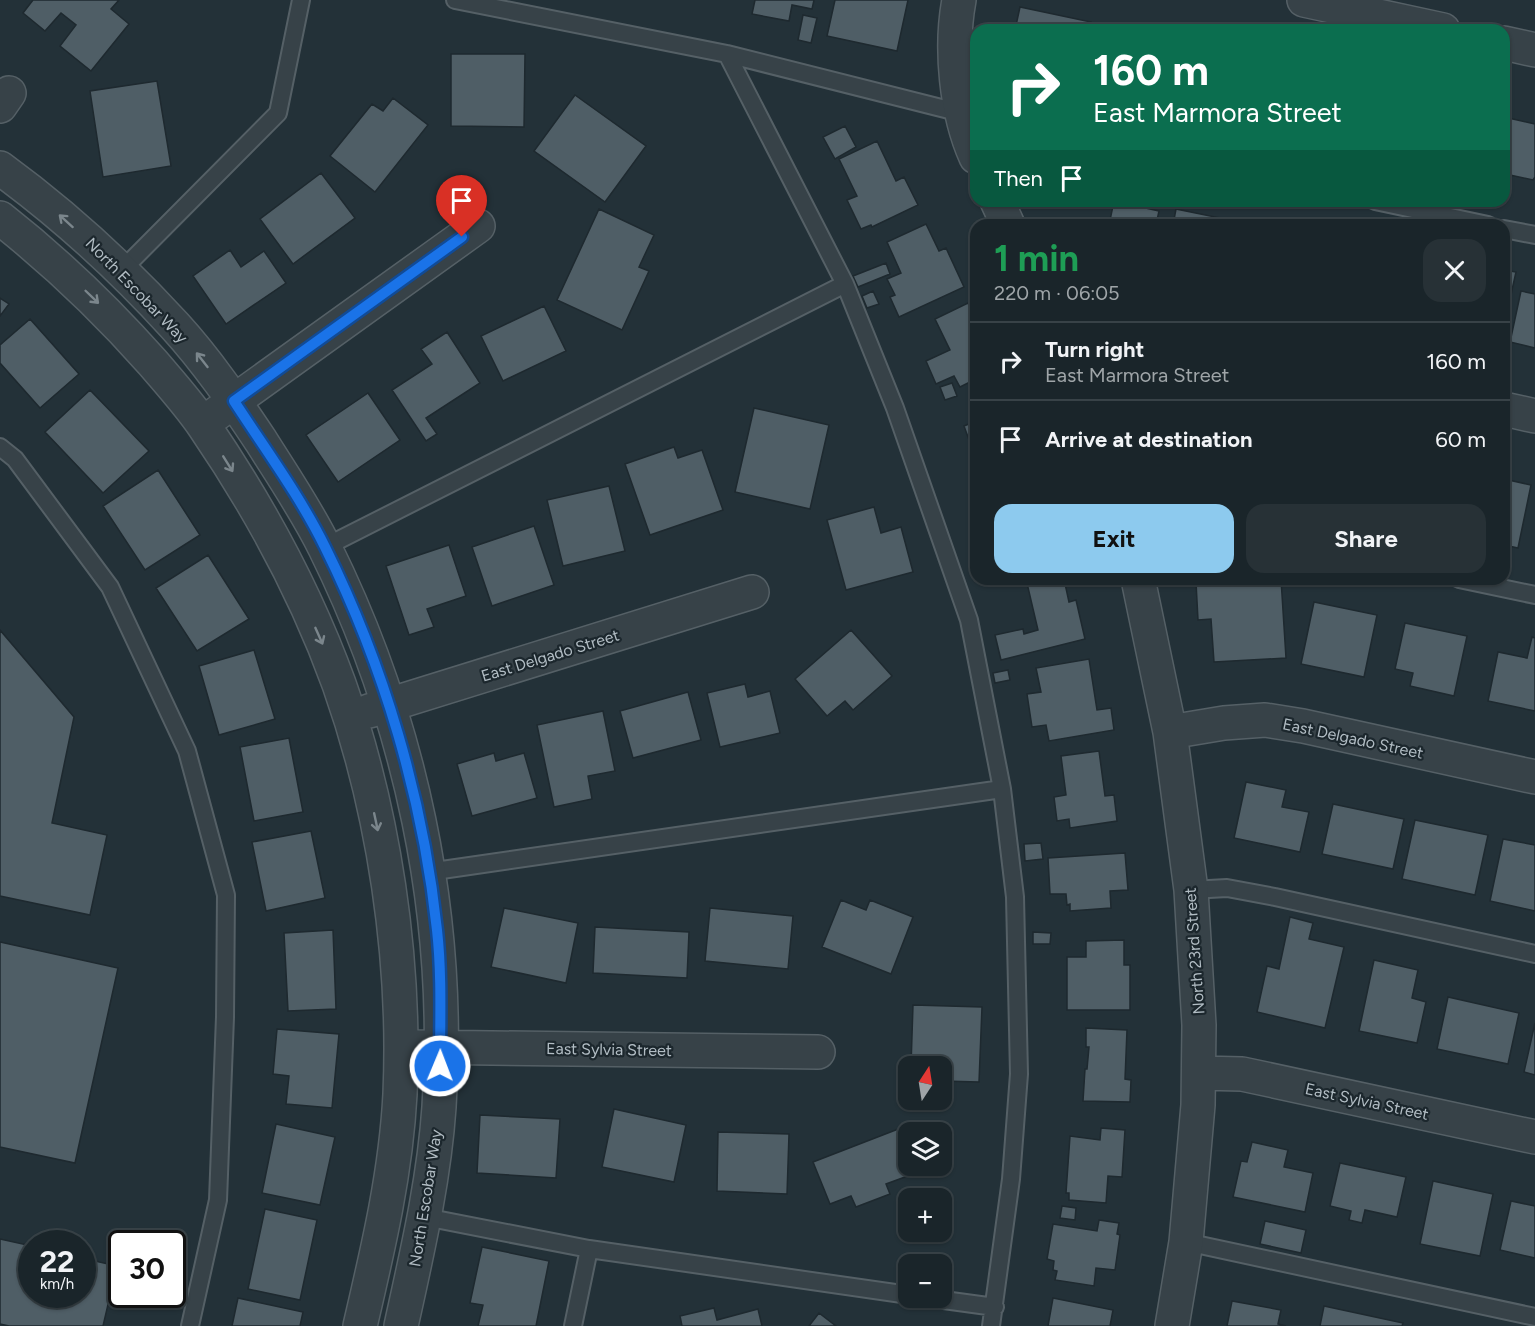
<!DOCTYPE html>
<meta charset="utf-8">
<style>
:root{--surface:#1a252a;--page:#273136;--text:#f1f3f6;--muted:#9fa5a8;--line:#384247;--accent:#8dcaee}
body{margin:0;font-family:Figtree,sans-serif;background:var(--page);color:var(--text);height:100vh;display:flex;flex-direction:column;font-size:22px;white-space:nowrap}
*{box-sizing:border-box;margin:0}
p{font-size:20px;color:var(--muted)}
.icon{flex:none;width:33px;height:33px;fill:none;stroke:currentColor;stroke-width:2;stroke-linecap:round;stroke-linejoin:round}
.map{position:relative;flex:1;overflow:hidden}
.details{position:absolute;left:970px;top:219px;width:540px;height:366px;display:flex;flex-direction:column;background:var(--surface);border-radius:18px;box-shadow:0 2px 4px #0004,0 0 0 2px var(--line)}
.details>*{flex:none}
.hud{position:absolute;left:970px;top:24px;width:540px;height:183px;border-radius:18px;box-shadow:0 2px 4px #0004,0 0 0 2px var(--line);background:#0b6e4f;color:#fff;overflow:hidden}
.needle{width:39px;rotate:12deg}
.controls{position:absolute;left:898px;top:1056px;display:grid;gap:12px}
.controls a{display:grid;place-items:center;width:54px;height:54px;border-radius:12px;background:var(--surface);box-shadow:0 2px 4px #0004,0 0 0 2px var(--line);font-size:30px}
.speed{position:absolute;left:18px;top:1230px;display:flex;gap:12px;font-size:30px;font-weight:700;text-align:center}
.speed>*{display:grid;place-content:center;width:78px;height:78px;border-radius:50%;background:var(--surface);box-shadow:0 2px 4px #0004,0 0 0 2px var(--line);line-height:1}
.speed small{font-size:15px;font-weight:400}
.speed .limit{border:3px solid #111;border-radius:9px;background:#fff;color:#111}
.pin{position:absolute;display:grid;place-items:center;width:51px;height:51px;color:#fff;margin:-62px -26px;border-radius:50% 50% 50% 0;rotate:-45deg;box-shadow:0 0 6px #0007}
.pin .icon{rotate:45deg}
.me{position:absolute;width:66px;margin:-33px;rotate:1deg;stroke-linejoin:round;filter:drop-shadow(0 0 4px #0008)}
.turn{display:flex;align-items:center;gap:21px;height:126px;padding:0 24px;font-size:27px}
.turn .icon{width:78px;height:78px;stroke-width:2.5}
.turn b{display:block;font-size:42px;line-height:51px}
.then{display:flex;align-items:center;height:57px;padding:0 24px;background:#0003;gap:12px;font-size:22px}
.round{display:grid;place-items:center;flex:none;width:63px;height:63px;border-radius:18px;background:var(--page)}
.head{display:flex;align-items:center;justify-content:space-between;height:102px;padding:0 24px}
h1{font-size:36px;font-weight:700;line-height:45px;color:#1e9e55}
.primary-button{display:flex;gap:12px;margin-top:auto;padding:12px 24px}
.primary-button a{flex:1;height:69px;border-radius:18px;background:var(--accent);color:#111;font-size:24px;font-weight:700;line-height:69px;text-align:center}
.primary-button a+a{background:var(--page);color:var(--text)}
ul{padding:0;list-style:none}
li{display:flex;align-items:center;gap:18px;height:78px;padding:0 24px;border-top:2px solid var(--line)}
li div{flex:1}
li b{display:block;font-size:22px}
li em{font-style:normal}
.map>svg:first-child{display:block}
.building{fill:#4f5e66;stroke:#1e292f;stroke-width:1.5}
.lines{fill:none;stroke-linecap:round;stroke-linejoin:round}
.service-casing{stroke:#556066;stroke-width:20}
.minor-casing{stroke:#556066;stroke-width:36}
.service{stroke:#374248;stroke-width:16}
.minor{stroke:#374248;stroke-width:33}
.oneway{stroke:#7b868c}
.route-casing{stroke:#114b97;stroke-width:15}
.route{stroke:#1a73e8;stroke-width:10}
.labels{text-anchor:middle;stroke-width:4.5;stroke-linejoin:round;paint-order:stroke}
.street-label{font-size:16px;fill:#b2bdc4;stroke:#1c272d}
</style>
<div class="map">
<svg width="1535" height="1326" viewBox="0 0 1535 1326">
<rect width="100%" height="100%" fill="#233138"/>
<path class="building" d="M33,0h86l-8,9 18,15 -38,47 -31,-25 16,-21 -15,-12 -16,18 -22,-18z
M755,0h59l-2,9 -20,-4 -3,16 -37,-7z
M835,0h73l-11,51 -70,-15z
M1020,7l71,15 -2,8h-74z
M803,15l14,3 -6,25 -13,-3z
M451,54h74l-1,73 -73,-1z
M157,81l14,85 -68,11 -13,-86z
M575,95l71,51 -41,56 -71,-51z
M393,98l35,27 -53,67 -45,-36 42,-52 11,7z
M1504,117l31,7v53l-2,3 -28,-6 -1,4z
M845,126l11,21 -21,12 -12,-22z
M877,141l19,40 8,-4 14,28 -46,22 -1,-2 -10,4 -14,-29 10,-4 -18,-37z
M321,173l34,45 -62,46 -33,-45z
M1114,201l45,10 -3,14h-74l1,-6 26,6z
M599,209l55,26 -15,32 10,4 -27,59 -65,-30z
M1176,209l49,10 -1,6h-51z
M926,224l13,27 7,-3 18,39 -65,30 -9,-20 5,-2 -8,-16 14,-6 -14,-31z
M230,250l11,17 23,-16 22,32 -60,41 -33,-48z
M886,263l4,11 -32,13 -5,-11z
M1504,270l12,2 -12,54z
M873,291l6,13 -12,4 -5,-12z
M1521,291l14,3v54l-25,-6z
M0,298l9,6 -9,12z
M968,303l8,17v59l-16,8 -6,-11 -18,8 -10,-23 24,-11 -15,-31z
M544,306l22,45 -63,30 -22,-45z
M30,319l49,55 -39,34 -40,-45v-18z
M447,332l33,51 -54,35 11,16 -11,7 -34,-51 40,-26 -11,-15z
M952,383l5,13 -12,4 -5,-13z
M90,390l59,61 -46,42 -58,-61z
M368,393l32,47 -62,42 -32,-47z
M754,408l75,17 -19,84 -75,-17z
M976,421v38l-12,-33z
M674,447l4,11 24,-8 21,60 -73,25 -25,-71z
M158,470l42,65 -55,35 -42,-64z
M1504,479l27,6 -13,63 -14,-3z
M609,486l16,65 -62,15 -16,-66z
M874,507l7,26 20,-6 12,45 -67,18 -19,-70z
M534,526l20,59 -62,21 -20,-59z
M449,545l17,51 -39,13 7,18 -25,8 -23,-69z
M208,555l41,64 -52,32 -41,-63z
M1026,579h38l5,23 7,-2 9,39 -84,21 -6,-25 28,-6 1,5 14,-4z
M1261,579h20l5,79 -72,4 -3,-43 -13,1 -2,-38z
M1314,602l63,13 -13,62 -63,-13z
M1405,623l62,13 -13,60 -44,-10 3,-13 -18,-4z
M0,630l74,87 -22,106 55,12 -17,80 -90,-19z
M851,630l41,46 -39,34 -8,-9 -18,15 -32,-37z
M1532,637l3,1v73l-47,-10 10,-49 29,6z
M254,650l21,69 -56,16 -20,-69z
M1089,659l8,51 14,-2 3,22 -65,11 -3,-16 -14,2 -5,-33 14,-2 -5,-24z
M1008,670l2,10 -15,3 -2,-10z
M745,684l3,13 22,-6 10,42 -60,14 -13,-54z
M688,692l13,48 -68,18 -13,-47z
M603,711l12,60 -27,5 4,23 -38,8 -17,-82z
M289,738l14,74 -49,9 -14,-74z
M1099,751l6,45 9,-1 3,26 -47,7 -1,-9 -12,2 -3,-24 12,-2 -5,-39z
M494,753l2,8 28,-8 13,45 -65,18 -15,-52z
M1246,782l40,8 -4,17 27,5 -9,40 -66,-14z
M1333,804l71,15 -11,50 -71,-15z
M1415,820l73,15 -13,60 -73,-16z
M311,831l14,67 -59,13 -14,-69z
M1503,839l32,6v66l-45,-10z
M1041,843l2,16 -18,2 -1,-17z
M1125,853l3,37 -18,1 1,17 -41,3v-7l-3,1 -1,-11h-16l-2,-36z
M841,900l25,10 4,-10 43,17 -22,57 -69,-27z
M504,908l74,15 -12,60 -75,-16z
M710,908l83,8 -5,53 -83,-8z
M1290,917l23,6 -4,16 35,8 -19,81 -68,-16 10,-46 12,3z
M595,927l94,5 -2,46 -94,-5z
M333,930l3,79 -48,2 -4,-78z
M1033,932l18,1 -1,11h-17z
M1124,940v25h6v45h-63v-53h19v-16z
M0,942l118,26 -43,195 -75,-16z
M1374,960l44,10 -6,28 14,4 -9,41 -58,-12z
M1448,997l71,16 -11,51 -71,-15z
M913,1005l69,2 -3,75 -37,-1v-15h-31z
M1535,1023v52l-11,-3z
M1086,1028l41,2 -2,49 6,1 -1,22 -47,-1 2,-32h2l2,-22h-3z
M277,1029l62,5 -7,74 -46,-4 3,-28 -16,-2z
M614,1109l72,16 -12,57 -72,-15z
M480,1115l80,4 -4,59 -79,-5z
M276,1124l59,13 -15,68 -58,-12z
M906,1126l3,8v32h13l2,4 -38,14 4,10 -34,13 -5,-11 -21,8 -17,-42z
M1101,1128l24,2 -3,47 -14,-1 -2,27 -37,-3v-7h-3l4,-57 30,4z
M718,1132l71,2 -2,60 -70,-3z
M1252,1142l36,8 -4,17 29,6 -8,39 -72,-15 8,-36 6,1z
M1340,1163l66,14 -9,40 -32,-7 -3,13 -13,-3 2,-9 -21,-5z
M1433,1181l60,13 -13,62 -60,-12z
M1511,1201l24,5v52l-35,-8z
M1062,1206l14,2 -1,12 -15,-2z
M265,1209l52,11 -17,80 -52,-11z
M1099,1220l20,3 -2,11 3,1 -5,35 -19,-2 -2,18 -39,-6 2,-9 -4,-1 1,-9 -7,-2 6,-35 44,7z
M1265,1221l41,9 -5,23 -41,-9z
M0,1239l32,7v48h50v-36l35,8 -14,60h-94l-9,-2z
M482,1247l67,14 -13,65h-58l5,-21 -13,-2z
M238,1298l65,14 -3,14h-68z
M1053,1298l60,12 -3,16h-62z
M1232,1301l49,9 -3,14 8,2h-59z
M1324,1306l79,17 -1,3h-82z
M714,1308l3,12 41,-11 4,17h-80l-2,-10z
M819,1313l17,13h-27z"/>
<g class="lines">
<g class="service-casing">
<path id="service" d="M455,0l272,54 118,230 50,124 74,212 33,169 13,108 4,177 -8,105 -20,147
M727,54l238,60
M1375,201l113,24
M1504,229l31,6
M121,271l157,-158 23,-113
M0,447l15,12 95,128 77,164 39,144 -1,122 -7,183 -28,126
M325,547l520,-263
M1459,579l76,16
M428,872l574,-83
M1191,890l36,-2 48,9 260,57
M425,1217l164,32 320,46
M1186,1242l349,75
M929,1298l66,9
M573,1326l16,-77"/>
</g>
<g class="minor-casing">
<path id="minor" d="M959,0c-9,48 -3,113 17,157
M1304,0l139,30
M1504,43l31,7
M0,106l9,-13
M0,168c63,46 122,100 175,158 32,35 60,76 86,115 22,35 46,70 64,107 85,172 127,367 114,559 -5,74 -22,146 -38,219
M997,201l11,24
M0,218c56,44 106,92 153,145 17,20 36,41 51,63 54,79 102,167 135,258 45,127 67,275 61,410 -4,79 -22,155 -40,232
M1504,409l31,7
M216,414l262,-188
M1138,579l32,153 21,158 8,135 -1,80 -12,137 -14,84
M369,711l383,-119
M1170,732l54,-9 41,-3 38,6 232,51
M418,1047l400,5
M1199,1073l43,1 293,63"/>
</g>
<use href="#service" class="service"/>
<use href="#minor" class="minor"/>
</g>
<defs><path id="oneway-shaft" d="M-6 0H5M1.5-3L5.5 0L1.5 3" fill="none" stroke-width="1.6" stroke-linecap="round" stroke-linejoin="round" transform="scale(1.5)"/></defs>
<g class="oneway">
<use href="#oneway-shaft" transform="translate(66 221) rotate(-138)"/>
<use href="#oneway-shaft" transform="translate(92 297) rotate(44)"/>
<use href="#oneway-shaft" transform="translate(202 360) rotate(-128)"/>
<use href="#oneway-shaft" transform="translate(228 464) rotate(58)"/>
<use href="#oneway-shaft" transform="translate(319 636) rotate(66)"/>
<use href="#oneway-shaft" transform="translate(376 822) rotate(78)"/>
</g>
<g class="lines">
<g class="route-casing">
<path id="route" d="M440,1066c0,-45 2,-91 -3,-136 -14,-132 -53,-264 -112,-383 -25,-51 -60,-98 -91,-146l228,-164"/>
</g>
<use href="#route" class="route"/>
</g>
<g class="labels">
<g class="street-label">
<text transform="translate(137 290) rotate(46)" y="6">North Escobar Way</text>
<text transform="translate(550 655) rotate(-17)" y="6">East Delgado Street</text>
<text transform="translate(1353 738) rotate(12)" y="6">East Delgado Street</text>
<text transform="translate(1194 951) rotate(-94)" y="6">North 23rd Street</text>
<text transform="translate(609 1049) rotate(1)" y="6">East Sylvia Street</text>
<text transform="translate(1367 1101) rotate(12)" y="6">East Sylvia Street</text>
<text transform="translate(425 1198) rotate(-81)" y="6">North Escobar Way</text>
</g>
</g>
</svg>
<div class="controls">
<a><svg class="needle" viewBox="-14 -14 28 28"><path d="M0-13l5 13h-10z" fill="#e53935"/><path d="M0 13l5-13h-10z" fill="#9fa5a8"/></svg></a>
<a><svg class="icon" aria-label="layers" viewBox="0 0 24 24"><path d="M12 4l9 5-9 5-9-5zM3 14l9 5 9-5"/></svg></a>
<a>+</a>
<a>−</a>
</div>
<div class="speed"><div>22<small>km/h</small></div><div class="limit">30</div></div>
<div class="pin" style="left:462px;top:237px;background:#d93025"><svg class="icon" aria-label="arrive" viewBox="0 0 24 24"><path d="M6 21V4h12l-3 4 3 4H6"/></svg></div>
<svg class="me" style="left:440px;top:1066px" viewBox="-20 -20 40 40"><circle r="17" fill="#1a73e8" stroke="#fff" stroke-width="3"/><path d="M0-11L8 9 0 5-8 9z" fill="#fff"/></svg>
<div class="hud">
<div class="turn"><svg class="icon" aria-label="right" viewBox="0 0 24 24"><path d="M7 20v-9h11M14 6l5 5-5 5"/></svg><div><b>160 m</b>East Marmora Street</div></div>
<div class="then">Then<svg class="icon" aria-label="arrive" viewBox="0 0 24 24"><path d="M6 21V4h12l-3 4 3 4H6"/></svg></div>
</div>
<section class="details">
<div class="head"><div><h1>1 min</h1><p>220 m · 06:05</p></div><a class="round"><svg class="icon" aria-label="close" viewBox="0 0 24 24"><path d="M6 6l12 12M18 6L6 18"/></svg></a></div>
<ul>
<li><svg class="icon" aria-label="right" viewBox="0 0 24 24"><path d="M7 20v-9h11M14 6l5 5-5 5"/></svg><div><b>Turn right</b><p>East Marmora Street</p></div><em>160 m</em></li>
<li><svg class="icon" aria-label="arrive" viewBox="0 0 24 24"><path d="M6 21V4h12l-3 4 3 4H6"/></svg><div><b>Arrive at destination</b></div><em>60 m</em></li>
</ul>
<div class="primary-button"><a>Exit</a><a>Share</a></div>
</section>
</div>
